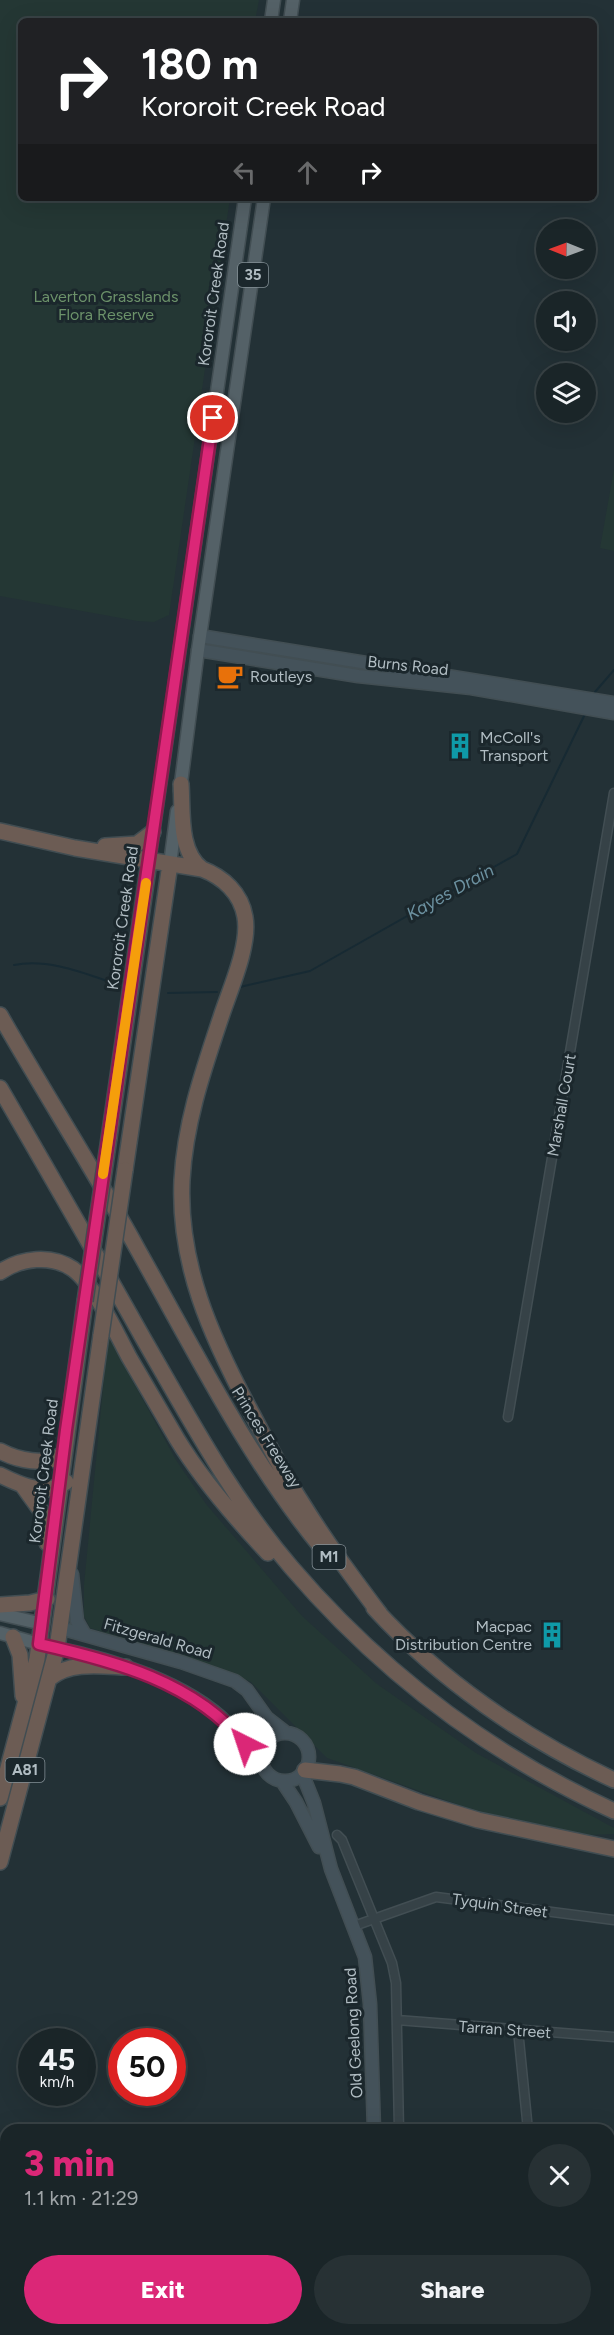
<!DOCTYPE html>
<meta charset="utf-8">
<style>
:root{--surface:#1a2528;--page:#273134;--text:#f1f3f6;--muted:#9fa5a8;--line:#384245;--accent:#db2777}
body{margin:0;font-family:Figtree,sans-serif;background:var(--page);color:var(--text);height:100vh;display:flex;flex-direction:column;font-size:22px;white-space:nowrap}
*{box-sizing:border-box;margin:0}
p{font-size:20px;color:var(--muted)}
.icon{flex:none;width:33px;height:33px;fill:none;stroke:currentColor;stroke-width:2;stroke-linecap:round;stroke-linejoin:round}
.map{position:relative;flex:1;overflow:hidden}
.drawer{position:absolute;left:0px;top:2124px;width:615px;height:212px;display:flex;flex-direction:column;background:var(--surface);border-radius:18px 18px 0 0;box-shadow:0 6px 24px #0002,0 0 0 2px var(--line)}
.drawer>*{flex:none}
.guide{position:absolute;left:18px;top:18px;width:579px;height:183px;border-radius:9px;box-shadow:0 6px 24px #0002,0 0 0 2px var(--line);background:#202124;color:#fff;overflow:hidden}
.needle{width:39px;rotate:271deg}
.controls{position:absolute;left:536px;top:219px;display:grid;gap:12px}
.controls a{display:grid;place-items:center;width:60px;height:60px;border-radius:50%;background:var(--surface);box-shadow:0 6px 24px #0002,0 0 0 2px var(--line);font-size:30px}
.speed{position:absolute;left:18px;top:2028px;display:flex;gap:12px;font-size:30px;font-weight:700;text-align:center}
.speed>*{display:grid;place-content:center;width:78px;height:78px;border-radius:50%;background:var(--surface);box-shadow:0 6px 24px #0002,0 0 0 2px var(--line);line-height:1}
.speed small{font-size:15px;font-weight:400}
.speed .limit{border:9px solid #d22;background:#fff;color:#111}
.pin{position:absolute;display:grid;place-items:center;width:51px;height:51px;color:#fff;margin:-26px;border:3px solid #fff;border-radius:50%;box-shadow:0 2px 6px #0007}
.me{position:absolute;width:66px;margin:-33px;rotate:319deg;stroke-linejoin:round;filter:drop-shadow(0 0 4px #0008)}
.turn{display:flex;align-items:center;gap:21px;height:126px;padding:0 24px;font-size:27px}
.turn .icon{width:78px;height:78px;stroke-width:2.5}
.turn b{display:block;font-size:42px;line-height:51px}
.lanes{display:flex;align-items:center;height:57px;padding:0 24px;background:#0003;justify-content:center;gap:30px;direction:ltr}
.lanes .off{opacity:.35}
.round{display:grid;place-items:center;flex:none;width:63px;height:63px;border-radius:32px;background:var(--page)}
.head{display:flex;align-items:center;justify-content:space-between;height:102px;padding:0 24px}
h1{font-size:36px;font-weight:800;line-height:45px;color:var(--accent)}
.primary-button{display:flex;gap:12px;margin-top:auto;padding:12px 24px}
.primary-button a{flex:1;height:69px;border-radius:36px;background:var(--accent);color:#fff;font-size:24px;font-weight:800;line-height:69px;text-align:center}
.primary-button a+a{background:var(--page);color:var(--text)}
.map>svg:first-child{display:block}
.green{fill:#243734}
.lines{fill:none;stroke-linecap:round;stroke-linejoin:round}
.stream{stroke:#172a33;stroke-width:2}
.street-casing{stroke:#424e53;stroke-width:11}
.secondary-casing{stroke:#424e53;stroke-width:15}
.primary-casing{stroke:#424e53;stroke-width:15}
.highway-casing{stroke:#414d52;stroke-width:18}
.street{stroke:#364247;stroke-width:8}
.secondary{stroke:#44525a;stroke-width:12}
.primary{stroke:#546167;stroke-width:12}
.highway{stroke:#6c5c54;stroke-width:15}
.highway-bridge-casing{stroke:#414d52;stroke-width:18;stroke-linecap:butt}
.highway-bridge{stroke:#6c5c54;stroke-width:15}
.route-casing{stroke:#8e194d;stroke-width:15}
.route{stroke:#db2777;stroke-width:10}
.slow{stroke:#f59e0b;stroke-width:10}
.labels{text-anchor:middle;stroke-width:6;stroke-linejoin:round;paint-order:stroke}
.shield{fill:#1b272c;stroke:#849096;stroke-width:1.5}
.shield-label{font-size:15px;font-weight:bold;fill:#b1bdc3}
.street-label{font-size:16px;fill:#b1bdc3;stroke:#1b272c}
.park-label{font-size:16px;fill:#6c926a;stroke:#1b272c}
.poi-label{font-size:16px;fill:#b1bdc3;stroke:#1b272c;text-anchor:start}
.water-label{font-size:18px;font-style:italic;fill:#6c91a0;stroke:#1b272c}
</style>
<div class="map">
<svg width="614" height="2335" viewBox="0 0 614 2335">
<rect width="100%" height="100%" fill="#233136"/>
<path class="green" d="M0,0h259l-4,21h-234v177h209l-61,417 -15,7 -17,-1 -137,-25z
M614,469v82l-14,-3z
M108,1336l68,124 30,44 96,112 75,68 99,69 138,75v6l-26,1 -115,-25 -146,-52 -76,-76 -22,-10 -139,-44 -6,-12v-31z"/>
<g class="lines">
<path class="stream" d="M595,692l19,-22
M14,965c35,-7 72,9 105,20
M240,987l70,-16 207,-117 68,-140
M168,993l49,-1"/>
<g class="street-casing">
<path id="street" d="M508,1417l106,-624
M337,1835l5,5 50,123 4,20 3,147
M354,1926l82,-29 178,23
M397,2020l217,17
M518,2030l10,100
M609,2328l5,7
M460,2330l4,5
M588,2335l7,-5"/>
</g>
<g class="secondary-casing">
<path id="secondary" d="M200,636l414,67
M198,650l160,26 113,12 143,25
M72,1574l5,47 8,14
M60,1628l121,34 54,19 12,9 20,28 18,14
M57,1648c54,11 131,35 171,76 13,13 23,28 35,42
M261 1757a24 24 0 1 1 48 0a24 24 0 1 1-48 0Z
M302,1773l12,30 17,66 34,88 5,47 4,126
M282,1781l14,21 23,45
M427,2330l5,5"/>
</g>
<g class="primary-casing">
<path id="primary" d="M271,21l3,-21
M290,21l3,-21
M180,791l18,-141 66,-452
M149,862l96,-664
M170,864l7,-53
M0,1614l43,10
M0,1633l39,11"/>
</g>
<g class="highway-casing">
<path id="highway" d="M181,784c2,26 -3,67 21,85
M0,831l75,17 127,21c21,8 39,24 43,48 5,29 -15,72 -24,100 -18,54 -36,106 -39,163 -4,84 29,156 67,228 17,32 33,64 53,95 24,39 51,75 78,111
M105,846l32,-2 16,-12
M0,1015c45,79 94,155 138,235 57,101 109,207 183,297
M0,1088c48,83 96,166 143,250 45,78 88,159 148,229 89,104 198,187 323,244
M109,1138l40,-276
M125,1170l45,-306
M0,1272c21,-14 51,-18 73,-3 21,15 43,64 56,88 16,27 32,55 48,82 25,41 58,79 91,114
M0,1451c17,9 46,16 63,3
M0,1475c20,10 46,22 66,7
M23,1486l18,25 6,32
M0,1605l30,-2 17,-4
M374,1608c66,72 151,131 240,172
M13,1637l7,18 3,41
M50,1678c20,-17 52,-12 76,-11
M305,1770l35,4 14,3 65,25 59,18 136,29
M0,1798l37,-139 48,-358
M0,1862l57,-214 44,-313"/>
</g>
<use href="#street" class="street"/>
<use href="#secondary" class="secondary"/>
<use href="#primary" class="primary"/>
<use href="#highway" class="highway"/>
<g class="highway-bridge-casing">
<path id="highway-bridge" d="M85,1301l24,-163
M101,1335l24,-165"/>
</g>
<use href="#highway-bridge" class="highway-bridge"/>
</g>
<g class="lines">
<g class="route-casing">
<path id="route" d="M213,418l-147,1012 -27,214c75,17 156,38 206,100"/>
</g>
<use href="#route" class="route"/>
<path class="slow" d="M103,1174l43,-291"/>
</g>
<defs>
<g id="cafe-bare" transform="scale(2.07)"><path d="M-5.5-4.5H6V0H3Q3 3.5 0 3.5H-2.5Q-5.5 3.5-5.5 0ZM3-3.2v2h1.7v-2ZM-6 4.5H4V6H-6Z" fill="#e8710a" stroke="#1b272c" stroke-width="2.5" paint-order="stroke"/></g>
<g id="building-bare" transform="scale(2.07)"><path d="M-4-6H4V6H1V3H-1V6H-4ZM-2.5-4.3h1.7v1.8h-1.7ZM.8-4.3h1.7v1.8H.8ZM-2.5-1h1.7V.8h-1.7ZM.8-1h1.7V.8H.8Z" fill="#0f9aa8" stroke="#1b272c" stroke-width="2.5" paint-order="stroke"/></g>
</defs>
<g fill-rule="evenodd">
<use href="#cafe-bare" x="230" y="676"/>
<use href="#building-bare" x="460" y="746"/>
<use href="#building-bare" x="552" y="1635"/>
</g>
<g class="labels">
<g class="shield">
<rect x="238" y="263" width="30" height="24" rx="4.5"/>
<rect x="312.5" y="1545" width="33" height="24" rx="4.5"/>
<rect x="5.5" y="1758" width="39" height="24" rx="4.5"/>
</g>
<g class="shield-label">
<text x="253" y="280">35</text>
<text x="329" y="1562">M1</text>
<text x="25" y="1775">A81</text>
</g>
<g class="street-label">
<text transform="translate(213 294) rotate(-82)" y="6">Kororoit Creek Road</text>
<text transform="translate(408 665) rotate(6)" y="6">Burns Road</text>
<text transform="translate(122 918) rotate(-82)" y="6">Kororoit Creek Road</text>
<text transform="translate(561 1105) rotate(-80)" y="6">Marshall Court</text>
<text transform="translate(267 1437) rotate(58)" y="6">Princes Freeway</text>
<text transform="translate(43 1471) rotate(-83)" y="6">Kororoit Creek Road</text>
<text transform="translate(158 1638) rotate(16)" y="6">Fitzgerald Road</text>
<text transform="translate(500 1905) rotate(8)" y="6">Tyquin Street</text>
<text transform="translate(505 2029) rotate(4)" y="6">Tarran Street</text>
<text transform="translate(353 2033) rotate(-93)" y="6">Old Geelong Road</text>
</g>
<g class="park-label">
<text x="106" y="302">Laverton Grasslands<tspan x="106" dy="18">Flora Reserve</tspan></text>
</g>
<g class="poi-label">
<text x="250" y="682">Routleys</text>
<text x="480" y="743">McColl's<tspan x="480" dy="18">Transport</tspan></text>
<text x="532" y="1632" text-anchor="end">Macpac<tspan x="532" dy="18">Distribution Centre</tspan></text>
</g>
<g class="water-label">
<text transform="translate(450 892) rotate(-29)" y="6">Kayes Drain</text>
</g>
</g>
</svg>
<div class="controls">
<a><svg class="needle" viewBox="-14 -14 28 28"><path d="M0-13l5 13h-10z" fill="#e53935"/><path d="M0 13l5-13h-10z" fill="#9fa5a8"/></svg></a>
<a><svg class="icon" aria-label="sound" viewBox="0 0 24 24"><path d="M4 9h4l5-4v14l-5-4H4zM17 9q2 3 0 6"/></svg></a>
<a><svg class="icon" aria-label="layers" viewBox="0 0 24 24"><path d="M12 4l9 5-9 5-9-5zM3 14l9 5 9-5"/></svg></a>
</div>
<div class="speed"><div>45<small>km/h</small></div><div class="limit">50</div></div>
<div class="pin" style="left:213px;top:418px;background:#d93025"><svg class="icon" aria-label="arrive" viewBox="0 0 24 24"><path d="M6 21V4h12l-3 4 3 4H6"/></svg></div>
<svg class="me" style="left:245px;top:1744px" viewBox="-20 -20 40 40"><circle r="19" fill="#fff"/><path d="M0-13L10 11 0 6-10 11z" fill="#db2777"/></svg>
<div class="guide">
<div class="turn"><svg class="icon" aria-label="right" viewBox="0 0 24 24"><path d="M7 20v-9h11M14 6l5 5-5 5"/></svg><div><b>180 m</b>Kororoit Creek Road</div></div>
<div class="lanes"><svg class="icon off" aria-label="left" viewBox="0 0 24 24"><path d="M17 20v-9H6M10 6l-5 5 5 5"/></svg><svg class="icon off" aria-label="ahead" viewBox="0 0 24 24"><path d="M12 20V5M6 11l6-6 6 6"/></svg><svg class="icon" aria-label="right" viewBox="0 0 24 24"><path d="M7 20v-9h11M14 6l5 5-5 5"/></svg></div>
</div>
<section class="drawer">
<div class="head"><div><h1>3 min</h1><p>1.1 km · 21:29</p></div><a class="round"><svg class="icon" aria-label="close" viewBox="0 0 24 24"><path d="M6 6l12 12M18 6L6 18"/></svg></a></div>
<div class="primary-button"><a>Exit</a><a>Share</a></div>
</section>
</div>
